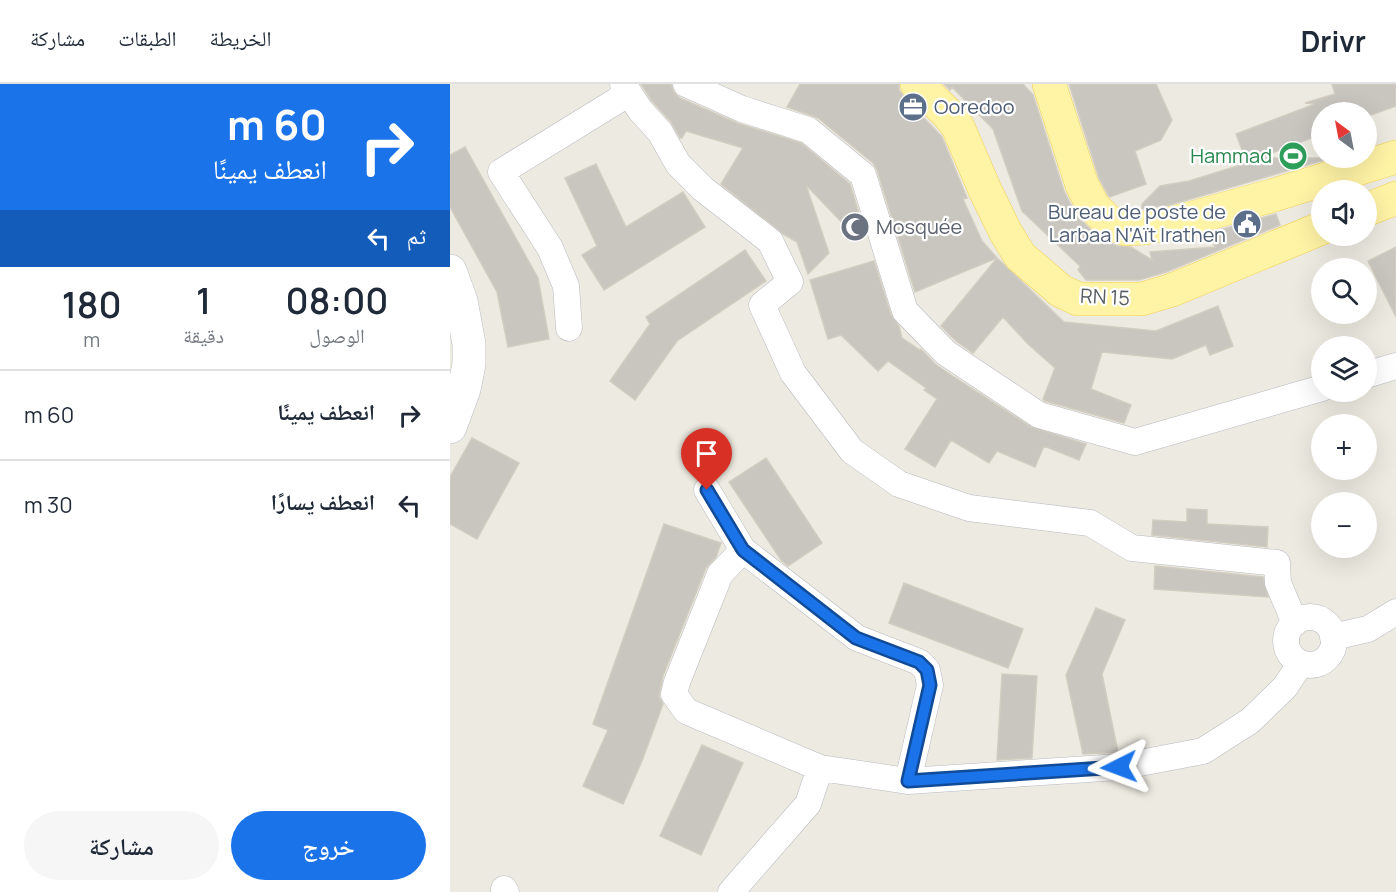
<!DOCTYPE html>
<html lang="ar">
<meta charset="utf-8">
<style>
:root{--surface:#fff;--page:#f6f6f7;--text:#1f2937;--muted:#747a83;--line:#e0e1e3;--accent:#1a73e8}
body{margin:0;font-family:Manrope,"Noto Naskh Arabic",sans-serif;background:var(--page);color:var(--text);direction:rtl;height:100vh;display:flex;flex-direction:column;font-size:22px;white-space:nowrap}
*{box-sizing:border-box;margin:0}
p{font-size:20px;color:var(--muted)}
.icon{flex:none;width:33px;height:33px;fill:none;stroke:currentColor;stroke-width:2;stroke-linecap:round;stroke-linejoin:round}
.map{position:relative;flex:1;overflow:hidden;direction:ltr}
.details{display:flex;flex-direction:column;background:var(--surface);width:450px}
.details>*{flex:none}
.hud{background:#1a73e8;color:#fff;overflow:hidden}
.needle{width:39px;rotate:328deg}
.tools{position:absolute;left:861px;top:18px;display:grid;gap:12px}
.tools a{display:grid;place-items:center;width:66px;height:66px;border-radius:50%;background:var(--surface);box-shadow:0 6px 24px #0002;font-size:30px}
.pin{position:absolute;display:grid;place-items:center;width:51px;height:51px;color:#fff;margin:-62px -26px;border-radius:50% 50% 50% 0;rotate:-45deg;box-shadow:0 0 6px #0007}
.pin .icon{rotate:45deg}
.me{position:absolute;width:66px;margin:-33px;rotate:267deg;stroke-linejoin:round;filter:drop-shadow(0 0 4px #0008)}
.turn{display:flex;align-items:center;gap:21px;height:126px;padding:0 24px;font-size:27px}
.turn .icon{width:78px;height:78px;stroke-width:2.5}
.turn b{display:block;font-size:42px;line-height:51px}
.then{display:flex;align-items:center;height:57px;padding:0 24px;background:#0003;gap:12px;font-size:22px}
.eta{display:flex;justify-content:space-evenly;align-items:center;height:102px;text-align:center}
.eta b{font-size:36px;font-weight:600;line-height:42px}
.action{display:flex;gap:12px;margin-top:auto;padding:12px 24px}
.action a{flex:1;height:69px;border-radius:36px;background:var(--accent);color:#fff;font-size:24px;font-weight:600;line-height:69px;text-align:center}
.action a+a{background:var(--page);color:var(--text)}
ul{padding:0;list-style:none}
li{display:flex;align-items:center;gap:18px;height:90px;padding:0 24px;border-top:2px solid var(--line)}
li div{flex:1}
li b{display:block;font-size:22px}
li em{font-style:normal}
header{display:flex;align-items:center;gap:36px;box-sizing:border-box;height:84px;padding:0 30px;background:var(--surface);border-bottom:2px solid var(--line)}
header strong{font-size:28px}
nav{display:flex;gap:33px;margin-inline-start:auto;font-size:21px}
main{display:flex;flex:1;min-height:0}
.map>svg:first-child{display:block}
.building{fill:#c8c6bf;stroke:#d2cdc0;stroke-width:1.5}
.lines{fill:none;stroke-linecap:round;stroke-linejoin:round}
.minor-casing{stroke:#b7b9bf;stroke-width:27}
.secondary-casing{stroke:#b7bbc1;stroke-width:34}
.primary-casing{stroke:#f5ce53;stroke-width:34}
.minor{stroke:#fff;stroke-width:26}
.secondary{stroke:#fff;stroke-width:33}
.primary{stroke:#fff4a5;stroke-width:33}
.route-casing{stroke:#114b97;stroke-width:15}
.route{stroke:#1a73e8;stroke-width:10}
.labels{text-anchor:middle;stroke-width:4.5;stroke-linejoin:round;paint-order:stroke}
.service-label{font-size:20px;fill:#4e5e75;stroke:#fff;text-anchor:start}
.leisure-label{font-size:20px;fill:#27864d;stroke:#fff;text-anchor:end}
.worship-label{font-size:20px;fill:#5b616d;stroke:#fff;text-anchor:start}
.street-label{font-size:20px;fill:#5a5e63;stroke:#fff}
</style>
<header>
<strong>Drivr</strong>
<nav><a>الخريطة</a><a>الطبقات</a><a>مشاركة</a></nav>
</header>
<main>
<div class="map">
<svg width="946" height="808" viewBox="0 0 946 808">
<rect width="100%" height="100%" fill="#edebe1"/>
<path class="building" d="M191,0h30l3,8 6,6 57,25 64,20 49,41 11,36 -11,11 -44,-46 23,68 -21,21 -11,-32 -14,-8 -62,-50 22,-36 -57,-17 -4,7h-2l-9,-16 -19,-21z
M350,0h99v6l5,7 38,40 25,61 -4,1 19,42 15,17 -82,34 -38,-122 -4,-7 -55,-45 -31,-11z
M494,0h79l10,11 31,96 9,18 -2,1 25,25 8,6 14,5 13,1 21,13 -2,-8 65,-5 -6,-14 67,-19 4,11 -114,47 -27,8h-53l-8,-10 2,-4 -58,-55 -29,-82 -41,-42 -2,3z
M619,0h87l16,36 -11,20 -26,11 11,33 -36,13 -2,-2 -9,-17z
M882,0h64v22l-30,11v-5h-44v22l-63,24h72l-161,47 -28,4v-5l18,-18 29,-5 58,-18 -11,-29 79,-30 -10,-1 30,-9z
M15,63l73,131 11,61 -41,8 -11,-55 -47,-85v-52z
M146,80l30,63 57,-35 22,35 -101,63 -22,-35 15,-9 -32,-68z
M946,163v70l-28,-56z
M295,166l21,31 -89,60 -42,59 -25,-19 40,-57 -4,-7z
M547,174l67,64 92,9 62,-25 15,40 -23,9 -4,-10 -34,14 -70,-7 -11,37 40,16 -7,18 -79,-22 -2,-2 12,-31 -27,-24 -25,-27 -30,36 -17,-12 -15,-15z
M424,177l17,54 8,11 3,12 18,12 1,-1 14,15 19,13 77,50 55,17 -7,16 -35,-14 -9,21 -38,-16 -8,12 -38,-23 -16,27 -30,-18 32,-50 -13,-9 2,-2 -38,-27 -10,10 -37,-36 -13,4 -18,-59z
M22,354l47,25 -42,76 -27,-15v-47z
M316,374l56,85 -34,23 -7,-6 -52,-78z
M737,425l20,1v14l61,3 -1,20 -115,-12 1,-15 34,2z
M214,440l57,19 -5,14 -10,11 -43,108 -4,20 4,8 -21,57 -19,43 -40,-18 25,-56 -15,-6z
M705,482l108,11 5,20 -114,-8z
M454,499l119,46 -15,39 -119,-45z
M646,524l29,12 -23,54 16,78 -35,2 -17,-79z
M552,590l35,2 -5,82 -35,2z
M252,661l41,18 -42,92 -41,-19z"/>
<g class="lines">
<g class="minor-casing">
<path id="minor" d="M173,0l17,26 20,22 18,32 25,25 67,52 20,41 -28,23 31,68 59,78 47,33 70,24 121,15 42,25 145,15 1,20 17,40
M236,0l56,25 66,21 55,45 42,136 41,42 93,62 96,27 187,-54
M119,244l-3,-42 -16,-38 -49,-76 117,-72 9,-9
M916,291l30,-9
M257,406l36,60 114,88 62,24 8,8 3,15 -22,96
M293,466l-23,24 -43,108 -3,12 12,17 134,57 88,13 211,-14 84,-16 47,-30 35,-34 16,-24
M836 557a24 24 0 1 1 48 0a24 24 0 1 1-48 0Z
M883,553l35,-8 28,-17
M54,805l2,3
M281,808l77,-88 12,-36"/>
</g>
<g class="secondary-casing">
<path id="secondary" d="M0,187l11,30 8,43v20l-5,25 -14,38"/>
</g>
<g class="primary-casing">
<path id="primary" d="M467,0l31,30 10,13 27,63 20,41 15,25 41,35 17,8h64l30,-9 150,-62
M599,0l33,101 11,21 16,16 16,7 20,-1 29,-5 100,-28 122,-38
M916,126l30,-12"/>
</g>
<use href="#minor" class="minor"/>
<use href="#secondary" class="secondary"/>
<use href="#primary" class="primary"/>
</g>
<g class="lines">
<g class="route-casing">
<path id="route" d="M257,406l36,60 113,88 63,24 8,8 3,15 -22,96 211,-14"/>
</g>
<use href="#route" class="route"/>
</g>
<defs>
<g id="office-disc" transform="scale(1.5)"><circle r="9.5" fill="#5c6f8a" stroke="#fff"/><path d="M-6-3h4V-5.5h4V-3h4V5H-6ZM-1-4.5V-3h2v-1.5ZM-6 0V1H6V0Z" fill="#fff"/></g>
<g id="stadium-disc" transform="scale(1.5)"><circle r="9.5" fill="#2e9e5b" stroke="#fff"/><path d="M0-5a6.5 5 0 1 0 0 10a6.5 5 0 1 0 0-10ZM-3.5-1.8h7v3.6h-7Z" fill="#fff"/></g>
<g id="civic-disc" transform="scale(1.5)"><circle r="9.5" fill="#5c6f8a" stroke="#fff"/><path d="M-.6-6.5H3V-4.5H.6V-3L4-1V1h2V6H-6V1h2V-1L-.6-3ZM-1.2 2.5V6h2.4V2.5Z" fill="#fff"/></g>
<g id="mosque-disc" transform="scale(1.5)"><circle r="9.5" fill="#6b7280" stroke="#fff"/><path d="M3.5-4.9A6 6 0 1 0 3.5 4.9A5 5 0 1 1 3.5-4.9Z" fill="#fff"/></g>
</defs>
<g fill-rule="evenodd">
<use href="#office-disc" x="463" y="23"/>
<use href="#stadium-disc" x="843" y="72"/>
<use href="#civic-disc" x="797" y="140"/>
<use href="#mosque-disc" x="405" y="143"/>
</g>
<g class="labels">
<g class="service-label">
<text x="484" y="30">Ooredoo</text>
<text x="776" y="135" text-anchor="end">Bureau de poste de<tspan x="776" dy="23">Larbaa N'Aït Irathen</tspan></text>
</g>
<g class="leisure-label">
<text x="822" y="79">Hammad</text>
</g>
<g class="worship-label">
<text x="426" y="150">Mosquée</text>
</g>
<g class="street-label">
<text transform="translate(655 213) rotate(3)" y="7">RN 15</text>
</g>
</g>
</svg>
<div class="tools">
<a><svg class="needle" viewBox="-14 -14 28 28"><path d="M0-13l5 13h-10z" fill="#e53935"/><path d="M0 13l5-13h-10z" fill="#747a83"/></svg></a>
<a><svg class="icon" aria-label="sound" viewBox="0 0 24 24"><path d="M4 9h4l5-4v14l-5-4H4zM17 9q2 3 0 6"/></svg></a>
<a><svg class="icon" aria-label="search" viewBox="0 0 24 24"><circle cx="10" cy="10" r="6"/><path d="M15 15l6 6"/></svg></a>
<a><svg class="icon" aria-label="layers" viewBox="0 0 24 24"><path d="M12 4l9 5-9 5-9-5zM3 14l9 5 9-5"/></svg></a>
<a>+</a>
<a>−</a>
</div>
<div class="pin" style="left:257px;top:406px;background:#d93025"><svg class="icon" aria-label="arrive" viewBox="0 0 24 24"><path d="M6 21V4h12l-3 4 3 4H6"/></svg></div>
<svg class="me" style="left:669px;top:683px" viewBox="-20 -20 40 40"><path d="M0-17L14 15 0 8-14 15z" fill="#1a73e8" stroke="#fff" stroke-width="4"/></svg>
</div>
<section class="details">
<div class="hud">
<div class="turn"><svg class="icon" aria-label="right" viewBox="0 0 24 24"><path d="M7 20v-9h11M14 6l5 5-5 5"/></svg><div><b>60 m</b>انعطف يمينًا</div></div>
<div class="then">ثم<svg class="icon" aria-label="left" viewBox="0 0 24 24"><path d="M17 20v-9H6M10 6l-5 5 5 5"/></svg></div>
</div>
<div class="eta">
<div><b>08:00</b><p>الوصول</p></div>
<div><b>1</b><p>دقيقة</p></div>
<div><b>180</b><p>m</p></div>
</div>
<ul>
<li><svg class="icon" aria-label="right" viewBox="0 0 24 24"><path d="M7 20v-9h11M14 6l5 5-5 5"/></svg><div><b>انعطف يمينًا</b></div><em>60 m</em></li>
<li><svg class="icon" aria-label="left" viewBox="0 0 24 24"><path d="M17 20v-9H6M10 6l-5 5 5 5"/></svg><div><b>انعطف يسارًا</b></div><em>30 m</em></li>
</ul>
<div class="action"><a>خروج</a><a>مشاركة</a></div>
</section>
</main>
